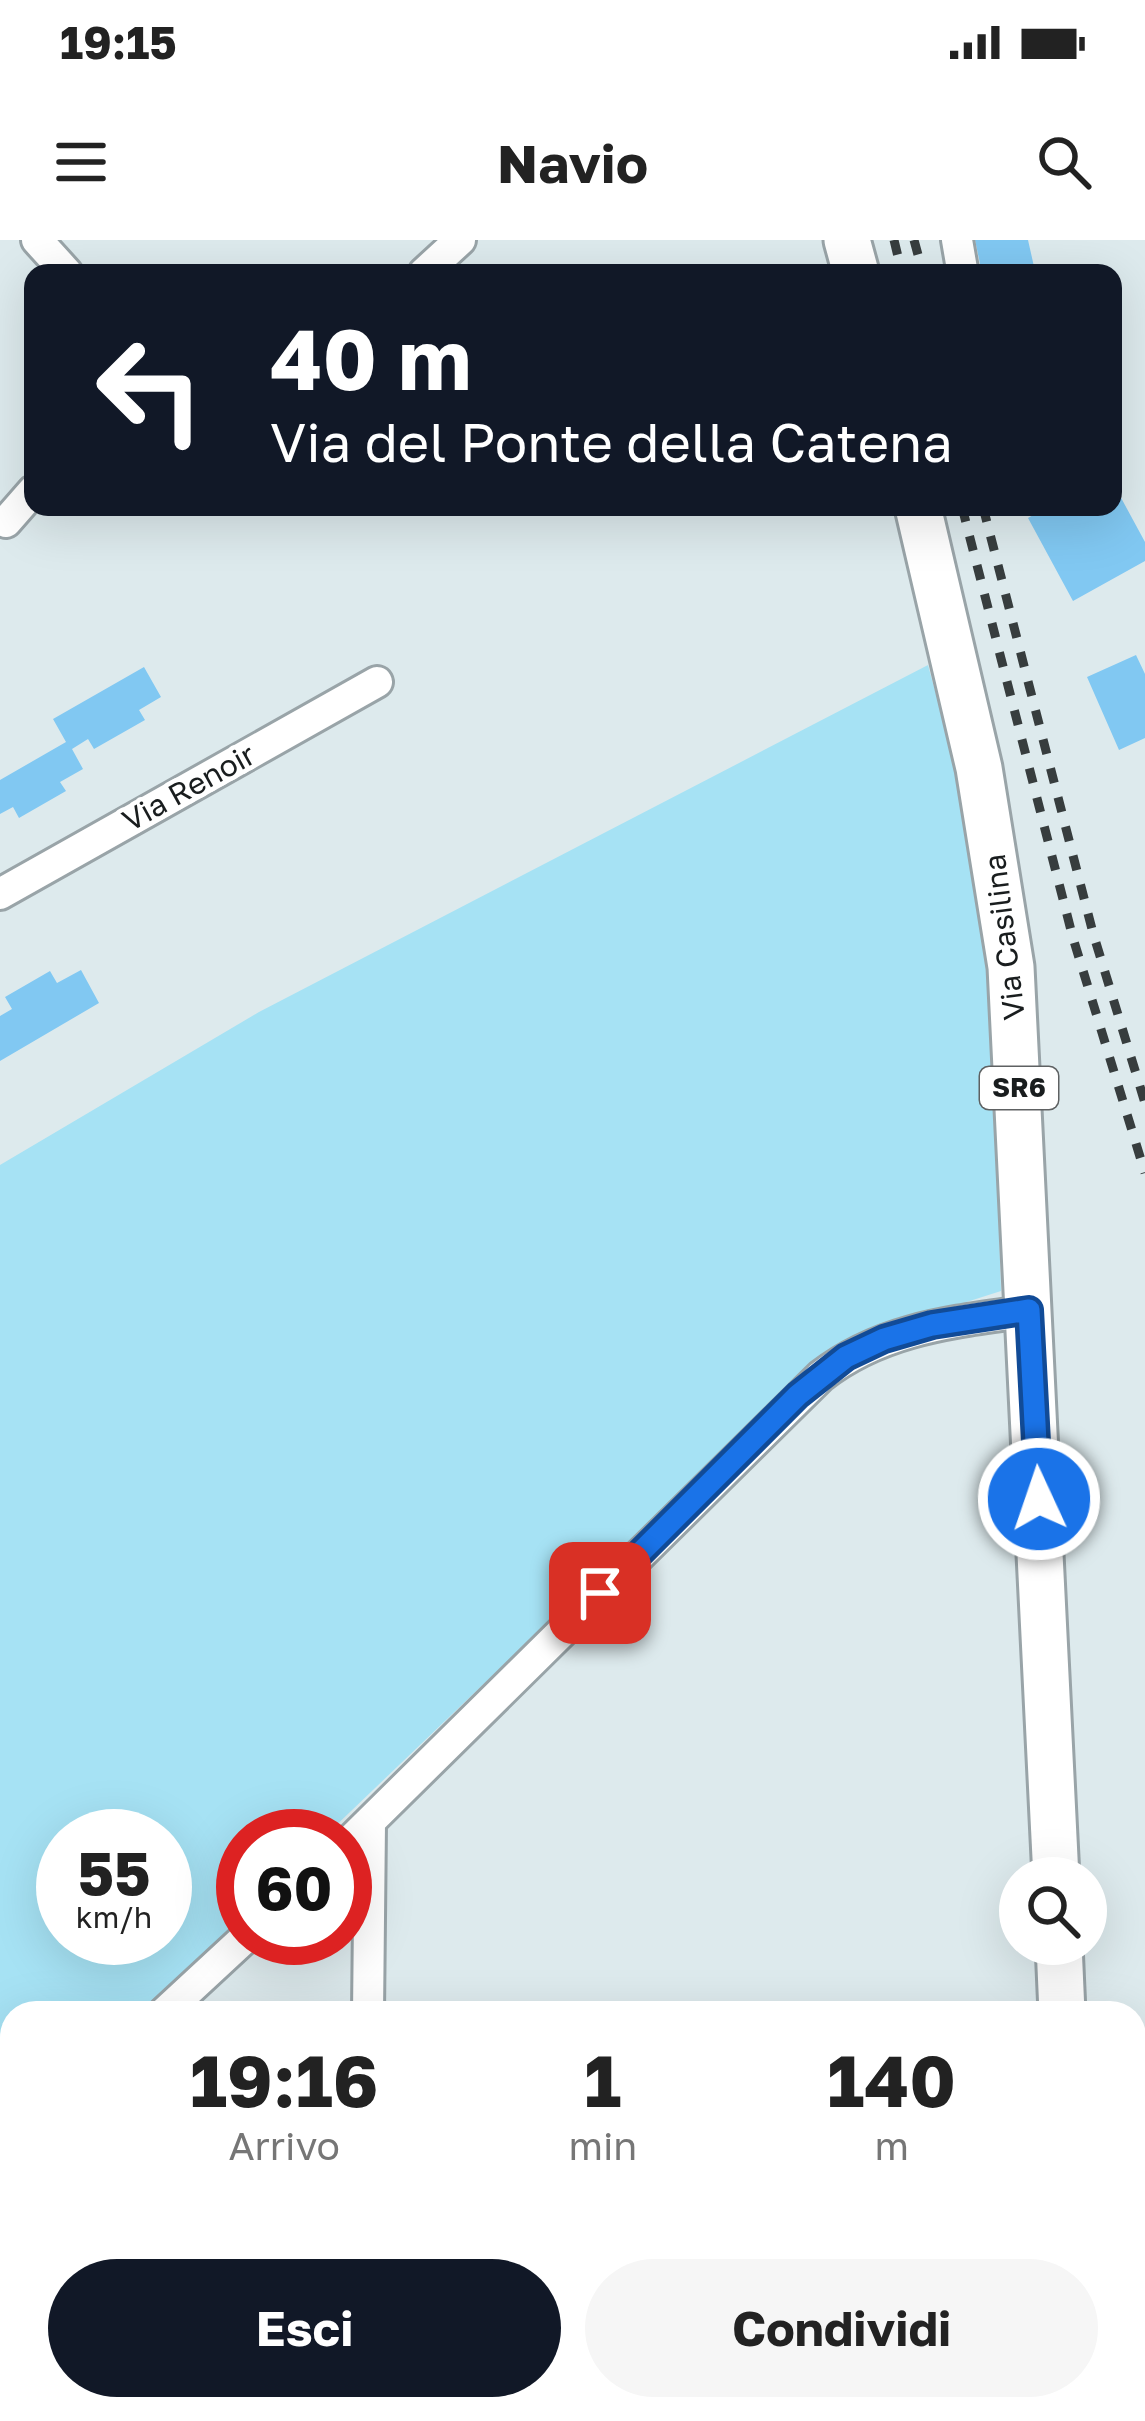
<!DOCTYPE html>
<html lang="it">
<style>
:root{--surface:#fff;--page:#f6f6f6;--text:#222;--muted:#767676;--accent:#111827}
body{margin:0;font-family:"Golos Text",sans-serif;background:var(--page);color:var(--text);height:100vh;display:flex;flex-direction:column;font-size:45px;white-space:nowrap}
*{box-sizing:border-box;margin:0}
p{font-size:39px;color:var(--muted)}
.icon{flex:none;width:66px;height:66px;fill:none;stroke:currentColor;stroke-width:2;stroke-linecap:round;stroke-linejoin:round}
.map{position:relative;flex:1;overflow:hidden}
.sheet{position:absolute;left:0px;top:1761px;width:1146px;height:420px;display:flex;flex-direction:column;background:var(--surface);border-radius:36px 36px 0 0;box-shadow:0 12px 48px #0002}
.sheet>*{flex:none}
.banner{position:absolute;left:24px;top:24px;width:1098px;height:252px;border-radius:24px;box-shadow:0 12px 48px #0002;background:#111827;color:#fff;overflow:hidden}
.fabs{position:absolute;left:999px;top:1617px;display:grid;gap:24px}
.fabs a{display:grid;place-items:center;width:108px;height:108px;border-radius:50%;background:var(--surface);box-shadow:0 12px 48px #0002;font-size:60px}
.speed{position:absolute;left:36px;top:1569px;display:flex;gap:24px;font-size:60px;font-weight:700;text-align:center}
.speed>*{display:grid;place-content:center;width:156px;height:156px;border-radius:50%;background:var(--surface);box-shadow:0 12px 48px #0002;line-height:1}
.speed small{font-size:30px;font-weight:400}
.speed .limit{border:18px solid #d22;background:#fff;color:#111}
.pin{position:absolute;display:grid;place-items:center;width:102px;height:102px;color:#fff;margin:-51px;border-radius:24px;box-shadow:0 6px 18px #0006}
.me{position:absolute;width:132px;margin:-66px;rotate:357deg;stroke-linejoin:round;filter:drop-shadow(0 0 9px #0008)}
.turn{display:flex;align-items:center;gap:42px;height:252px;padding:0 48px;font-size:54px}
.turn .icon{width:156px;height:156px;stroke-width:2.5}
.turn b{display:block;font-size:84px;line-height:102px}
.eta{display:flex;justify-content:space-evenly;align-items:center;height:204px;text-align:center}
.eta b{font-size:72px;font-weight:700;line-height:84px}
.action{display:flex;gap:24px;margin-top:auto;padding:24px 48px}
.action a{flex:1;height:138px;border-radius:72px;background:var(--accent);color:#fff;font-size:48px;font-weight:700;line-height:138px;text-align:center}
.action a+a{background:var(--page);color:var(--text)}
.status{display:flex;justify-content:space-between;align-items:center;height:84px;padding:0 60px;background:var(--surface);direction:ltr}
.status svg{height:33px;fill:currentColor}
header{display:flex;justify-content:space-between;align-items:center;height:156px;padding:0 48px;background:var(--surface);font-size:54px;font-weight:700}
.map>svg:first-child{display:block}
.green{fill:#a6e2f4;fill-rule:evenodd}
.building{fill:#81c8f2}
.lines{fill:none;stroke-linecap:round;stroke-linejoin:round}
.street-casing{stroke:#99a4a8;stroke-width:36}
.primary-casing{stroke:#99a4a8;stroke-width:51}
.street{stroke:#fff;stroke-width:30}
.primary{stroke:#fff;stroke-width:45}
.rail{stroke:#373d3e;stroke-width:9;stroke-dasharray:15 15;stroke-linecap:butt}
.route-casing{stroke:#114b97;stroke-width:30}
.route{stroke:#1a73e8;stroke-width:21}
.labels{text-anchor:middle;stroke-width:9;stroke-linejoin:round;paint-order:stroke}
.shield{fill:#fff;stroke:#5e6162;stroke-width:3}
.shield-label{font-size:27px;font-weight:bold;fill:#191d1e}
.street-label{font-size:30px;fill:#191d1e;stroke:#fff}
</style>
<div class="status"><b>19:15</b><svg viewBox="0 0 49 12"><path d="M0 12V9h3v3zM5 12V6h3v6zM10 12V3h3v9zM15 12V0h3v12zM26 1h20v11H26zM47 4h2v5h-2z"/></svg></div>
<header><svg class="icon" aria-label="menu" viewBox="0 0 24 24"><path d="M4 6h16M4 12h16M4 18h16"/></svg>Navio<svg class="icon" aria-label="search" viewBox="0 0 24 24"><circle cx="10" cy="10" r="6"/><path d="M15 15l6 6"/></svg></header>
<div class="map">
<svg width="1145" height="2181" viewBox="0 0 1145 2181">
<rect width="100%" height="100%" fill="#ddeaed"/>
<path class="green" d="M928,425c9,35 21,70 29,106 38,171 38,346 44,520l-94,30 -123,75 -459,440h-82v82l-95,95h-136v135l-12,12v-995l259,-153zM63,1596h102v102h-102z
M1134,1801h11v380z
M155,2169h174v12h-174z"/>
<path class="building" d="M975,0h53l7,31 -53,2z
M1113,243l32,59v19l-72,40 -45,-83 19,-11h66z
M1136,415l9,19v64l-26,12 -32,-73z
M144,427l17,30 -22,13 6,10 -51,29 -6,-10 -16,10 11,20 -23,13 6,9 -47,27 -6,-11 -13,7v-34l66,-38 -13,-23z
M81,730l18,33 -99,58v-45l12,-7 -7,-12 45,-26 7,12z
M2,2023h10v85h-8z
M82,2169v12h-78v-11z"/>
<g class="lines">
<g class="street-casing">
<path id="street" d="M37,0l30,33
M957,0l5,29
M424,33l36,-33
M6,282l27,-31
M0,654l377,-212
M345,1606l476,-470c62,-48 133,-54 208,-65
M164,1773l81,-75
M368,1773l2,-190
M0,1924l12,-11
M365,2181v-12"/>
</g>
<g class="primary-casing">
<path id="primary" d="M847,0l9,33
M918,267l61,261 32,199 45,911
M1059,1704l3,69
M1078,2169v12"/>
</g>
<use href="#street" class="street"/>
<use href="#primary" class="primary"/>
<path class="rail" d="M894,0l8,33
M914,0l9,33
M962,267l111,431 72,235
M983,267l110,426 52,170"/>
</g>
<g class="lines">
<g class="route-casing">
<path id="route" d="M600,1353l198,-198 48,-38 38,-18 48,-14 97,-15 10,189"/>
</g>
<use href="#route" class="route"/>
</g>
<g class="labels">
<rect class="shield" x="980" y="827" width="78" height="42" rx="9"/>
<g class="shield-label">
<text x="1019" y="857">SR6</text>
</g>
<g class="street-label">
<text transform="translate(189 548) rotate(-29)" y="10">Via Renoir</text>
<text transform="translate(1005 697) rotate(-97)" y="10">Via Casilina</text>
</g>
</g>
</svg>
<div class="fabs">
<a><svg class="icon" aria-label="search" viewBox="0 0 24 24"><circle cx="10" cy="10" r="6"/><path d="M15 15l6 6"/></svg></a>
</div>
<div class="speed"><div>55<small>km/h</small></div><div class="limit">60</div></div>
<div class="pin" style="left:600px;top:1353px;background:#d93025"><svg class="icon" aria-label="arrive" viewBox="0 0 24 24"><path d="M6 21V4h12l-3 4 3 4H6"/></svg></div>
<svg class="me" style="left:1039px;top:1259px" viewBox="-20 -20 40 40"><circle r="17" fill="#1a73e8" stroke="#fff" stroke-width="3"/><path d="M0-11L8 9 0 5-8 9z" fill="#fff"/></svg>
<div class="banner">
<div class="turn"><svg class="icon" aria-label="left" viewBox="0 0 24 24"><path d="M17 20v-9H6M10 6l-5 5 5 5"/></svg><div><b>40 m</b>Via del Ponte della Catena</div></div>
</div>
<section class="sheet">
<div class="eta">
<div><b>19:16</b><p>Arrivo</p></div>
<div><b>1</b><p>min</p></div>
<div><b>140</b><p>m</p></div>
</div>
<div class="action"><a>Esci</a><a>Condividi</a></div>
</section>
</div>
